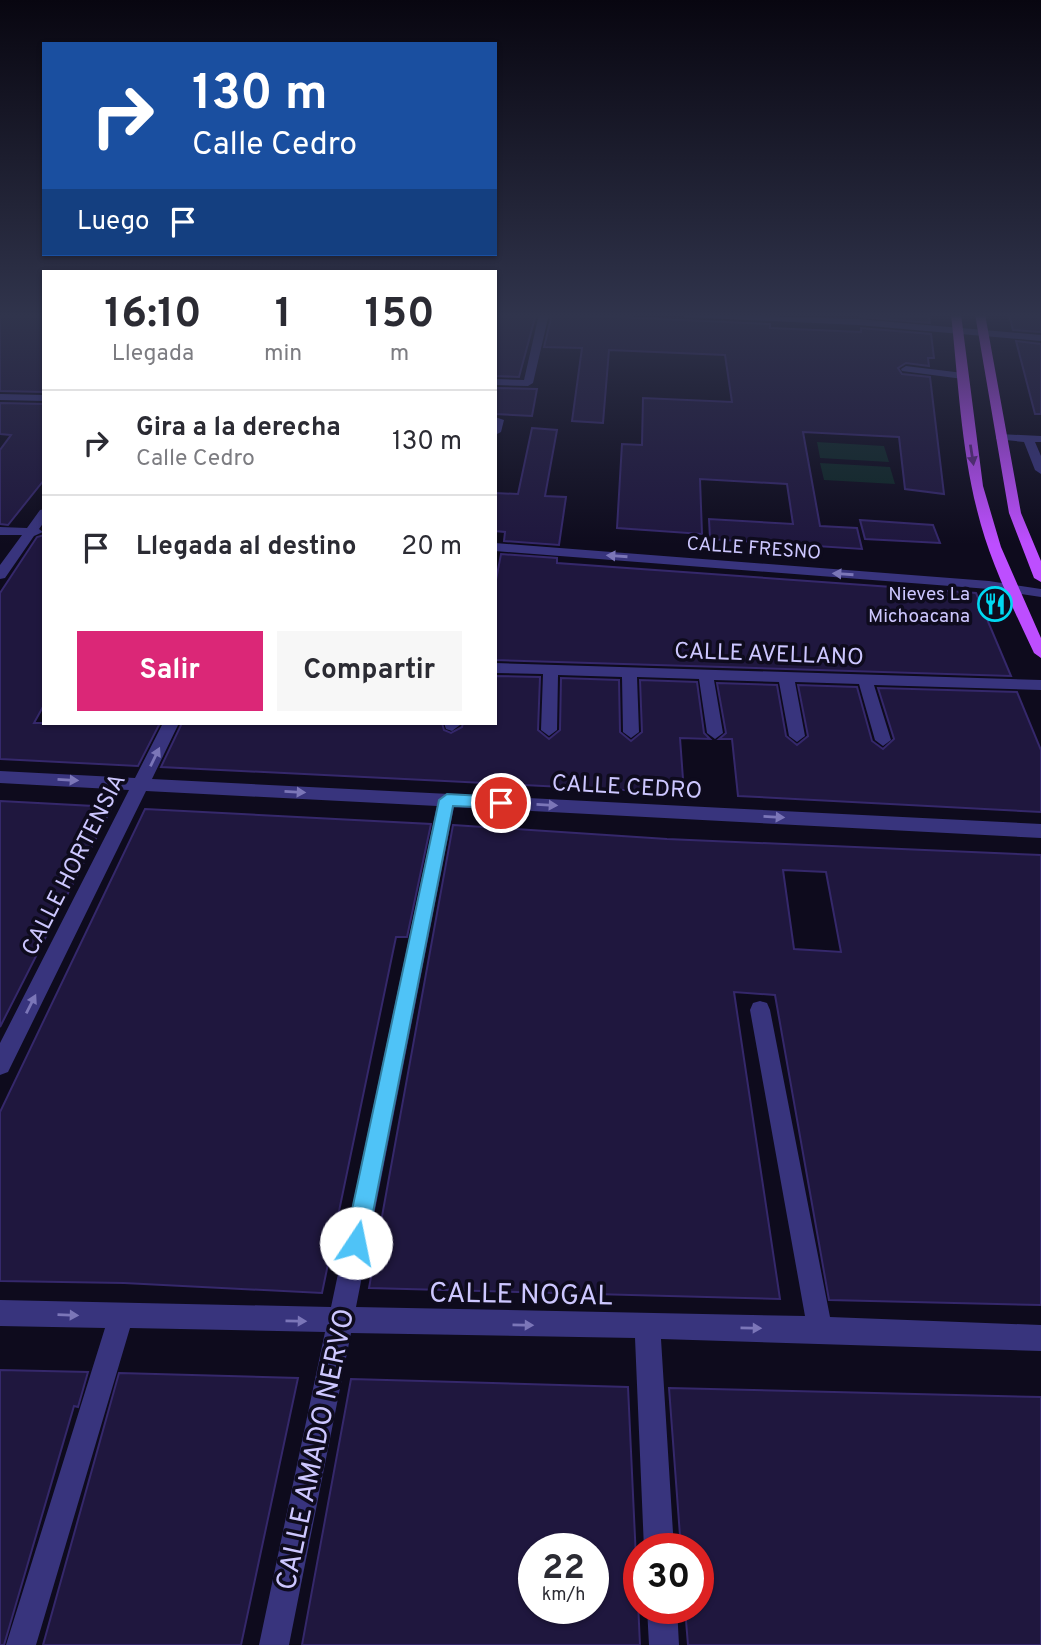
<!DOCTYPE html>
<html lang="es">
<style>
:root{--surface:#fff;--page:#f7f7f7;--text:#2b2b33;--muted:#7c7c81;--line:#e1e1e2;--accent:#db2777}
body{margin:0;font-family:Overpass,sans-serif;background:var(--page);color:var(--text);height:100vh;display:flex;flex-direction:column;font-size:26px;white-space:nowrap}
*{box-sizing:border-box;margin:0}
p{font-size:23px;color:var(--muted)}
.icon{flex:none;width:38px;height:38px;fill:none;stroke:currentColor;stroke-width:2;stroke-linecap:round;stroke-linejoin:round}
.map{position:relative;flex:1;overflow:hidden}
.details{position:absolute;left:42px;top:270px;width:455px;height:455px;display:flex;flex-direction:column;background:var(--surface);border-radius:0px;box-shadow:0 2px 5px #0004}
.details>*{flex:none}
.top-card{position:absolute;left:42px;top:42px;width:455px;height:214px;border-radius:0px;box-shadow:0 2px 5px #0004;background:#1a4fa0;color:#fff;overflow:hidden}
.speed{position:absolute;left:518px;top:1533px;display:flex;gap:14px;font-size:35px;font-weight:700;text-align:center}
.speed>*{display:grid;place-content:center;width:91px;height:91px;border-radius:50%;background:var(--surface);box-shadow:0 2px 5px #0004;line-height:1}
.speed small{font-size:18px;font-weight:400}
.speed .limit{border:10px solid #d22;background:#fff;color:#111}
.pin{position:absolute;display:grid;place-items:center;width:60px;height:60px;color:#fff;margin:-30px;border:4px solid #fff;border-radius:50%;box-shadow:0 2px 7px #0007}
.me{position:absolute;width:77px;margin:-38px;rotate:11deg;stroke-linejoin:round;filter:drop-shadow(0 0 5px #0008)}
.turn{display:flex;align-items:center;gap:24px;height:147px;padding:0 35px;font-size:32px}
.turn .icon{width:91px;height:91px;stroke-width:2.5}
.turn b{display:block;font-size:49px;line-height:60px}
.then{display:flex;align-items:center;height:66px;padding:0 35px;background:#0003;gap:14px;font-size:26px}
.eta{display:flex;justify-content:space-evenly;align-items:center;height:119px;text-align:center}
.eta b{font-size:42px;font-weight:700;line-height:49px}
.primary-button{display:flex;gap:14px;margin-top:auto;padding:14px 35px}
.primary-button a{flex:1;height:80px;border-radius:0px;background:var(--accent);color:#fff;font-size:28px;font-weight:700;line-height:80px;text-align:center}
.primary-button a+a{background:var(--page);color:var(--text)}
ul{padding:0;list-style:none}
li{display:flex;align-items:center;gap:21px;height:105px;padding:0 35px;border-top:2px solid var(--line)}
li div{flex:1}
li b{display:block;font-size:26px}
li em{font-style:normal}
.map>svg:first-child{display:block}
.green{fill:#0e2726}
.building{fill:#1f173e;stroke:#35286b;stroke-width:2;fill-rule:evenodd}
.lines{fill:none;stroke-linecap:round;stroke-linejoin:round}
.minor{fill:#38347d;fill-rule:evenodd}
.major{fill:#bd4eff;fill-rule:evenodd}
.oneway{fill:#5d2983}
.oneway2{fill:#7b76b8}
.route{fill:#4fc3f7;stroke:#337fa1;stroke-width:2}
.labels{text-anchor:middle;stroke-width:7;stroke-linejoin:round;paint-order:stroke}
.far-street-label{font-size:19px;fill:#cdc7ff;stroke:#0e0b1d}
.far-poi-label{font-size:19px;fill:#cdc7ff;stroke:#0e0b1d;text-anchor:end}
.street-label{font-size:23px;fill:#cdc7ff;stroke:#0e0b1d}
.near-street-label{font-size:28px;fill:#cdc7ff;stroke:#0e0b1d}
</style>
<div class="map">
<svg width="1041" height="1645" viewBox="0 0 1041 1645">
<rect width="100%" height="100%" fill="#0e0b1d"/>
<path class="green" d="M817,442l67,4 5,16 -69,-4z
M820,463l70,4 5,17 -71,-4z"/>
<path class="building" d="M0,314h44v78l-44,-1z
M495,314h41l-17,63 -24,-1z
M552,314l218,10v4l91,4v-4l70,6 3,24h-6l1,8 -23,-3 -8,5 4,6 28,3 14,117 -39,-5 -6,-52 -96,-5 17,94 37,2 5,21 -152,-10 -1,-20 84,5 -6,-40 -87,-5 2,55 -85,-6 5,-84 20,1 1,-47 89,4 -7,-47 -116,-5 -6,73 -31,-2 10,-73 -38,-1z
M860,314l69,3 1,6 -70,-6z
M1009,314h32v18l-28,-2z
M1016,341l25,3v70h-6z
M495,388l42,1 -5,27 -37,-2z
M0,403l44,1v76l-36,45 -8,-1v-74l11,-15 -11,-1z
M532,428l25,2 -12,66 21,1 -7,48 -55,-4 1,-9 -10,-1v-38l23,1z
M860,520l73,5 7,18 -75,-4z
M44,535v170l-10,18h126l-22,43 -138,-7v-166l37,-56z
M501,554l56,4v5l419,30 35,83 -516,-16v-75z
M495,676l45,1 -2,53 11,9 11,-9 1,-52 58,2 1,52 11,9 11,-9 -2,-52 57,2 7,51 6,6 -30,-1 4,55 -523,-26 21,-44h260l2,7 7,3 11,-6 1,-4h32z
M717,683l60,2 9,51 11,9 11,-9 -10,-51 59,2 15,54 11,8 11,-10 -16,-51 139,4 24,58v62l-303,-16 -6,-57h-13l7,-6z
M0,801l112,6 -112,220z
M145,809l286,15 -24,113h-11l-74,356 -198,-10 -124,-2v-169z
M453,825l214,14 374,16v450l-212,-5 -54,-305 -41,-3 46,307 -411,-11zM783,870l43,2 15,80 -47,-3z
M0,1370l88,2 -10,35 -4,-1 -70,239h-4z
M119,1373l179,5 -57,267h-198z
M351,1379l277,8 12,258h-338zM534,1549h59v59h-59z
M669,1388l372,9v248h-353l-3,-37h13v-59h-17z"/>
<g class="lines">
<path class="minor" d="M539,314h10l-16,69 -5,3 -33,-1v-6l29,1z
M680,314l178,5 183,16v6l-183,-16 -173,-8z
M906,366l57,7 5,3 -5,3 -61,-8 -1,-2z
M0,394l44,1v6l-44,-1z
M495,417l9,3 -3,12 -6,3z
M1000,434l41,2v6h-6l6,14v18l-6,-4 -11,-28 -28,-3v-4z
M44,509v13l-5,7 4,3 -9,4 -29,42 -5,1v-14l22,-30h-22v-8l27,1 13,-18z
M495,543l494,38 52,8v8l-52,-8 -494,-38z
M495,663l546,17v10l-167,-5 17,55 -8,6 -8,-6 -16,-56 -64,-2 10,54 -8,6 -8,-6 -10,-54 -65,-2 9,53 -8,6 -8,-6 -8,-54 -62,-2 2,55 -8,6 -8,-6 -1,-55 -64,-2 -1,55 -8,6 -8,-6 2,-56 -48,-1z
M163,723h16l-27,56 889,45v14l-587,-31 -98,500 449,9 -55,-306 3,-7 7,-2 7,2 3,7 60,307 211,8v26l-380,-12 13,210h-30l-9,-211 -284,-5 -62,312h-30l66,-313 -195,-4 -94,317h-30l99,-317 -105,-2v-26l331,7 106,-501 -291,-15 -138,281 -8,3v-32l129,-253 -129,-7v-12l135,7z
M444,723h16v2l-8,6 -6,-2z
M647,1608h30l2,37h-30z"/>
<path class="major" d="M951,314h10l22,172 18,61 40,91v20l-7,-5c-22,-47 -45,-93 -57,-143 -16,-64 -19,-131 -26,-196z
M975,314h10l36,199 20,48v21l-7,-4 -25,-65z"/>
</g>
<defs><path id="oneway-solid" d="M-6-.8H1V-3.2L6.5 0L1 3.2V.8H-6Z" transform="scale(1.75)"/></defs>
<use class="oneway" href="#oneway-solid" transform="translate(972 455) rotate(81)"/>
<g class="oneway2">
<use href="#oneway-solid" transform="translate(617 556) rotate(-176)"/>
<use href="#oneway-solid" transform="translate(843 574) rotate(-176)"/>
<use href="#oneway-solid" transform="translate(155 757) rotate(-64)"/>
<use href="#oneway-solid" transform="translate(68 780) rotate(3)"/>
<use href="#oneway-solid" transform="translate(295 792) rotate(3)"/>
<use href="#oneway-solid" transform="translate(547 805) rotate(3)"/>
<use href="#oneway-solid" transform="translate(774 817) rotate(3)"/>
<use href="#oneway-solid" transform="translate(31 1004) rotate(-63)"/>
<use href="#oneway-solid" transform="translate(68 1315) rotate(2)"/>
<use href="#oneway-solid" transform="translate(296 1321) rotate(1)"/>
<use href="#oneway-solid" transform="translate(523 1325) rotate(1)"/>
<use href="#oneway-solid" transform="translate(751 1328) rotate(1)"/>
</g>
<linearGradient id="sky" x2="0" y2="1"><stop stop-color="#080610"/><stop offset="0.58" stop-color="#30344c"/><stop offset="1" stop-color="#30344c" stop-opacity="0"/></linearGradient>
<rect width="1041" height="544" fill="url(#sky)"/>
<path class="route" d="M447,794l54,3 7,6 -7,5 -48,-2 -86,437 -3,8 -8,3 -8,-3 -3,-8 94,-443z"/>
<defs>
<g id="restaurant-ring" transform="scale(1.75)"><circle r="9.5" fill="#0e0b1d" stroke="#00d9f2" stroke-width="1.5"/><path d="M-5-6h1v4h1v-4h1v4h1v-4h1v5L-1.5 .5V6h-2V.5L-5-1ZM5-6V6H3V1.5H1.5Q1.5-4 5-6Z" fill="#00d9f2"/></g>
</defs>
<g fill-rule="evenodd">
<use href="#restaurant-ring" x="995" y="604"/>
</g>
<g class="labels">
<g class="far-street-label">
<text transform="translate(754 547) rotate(4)" y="7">CALLE FRESNO</text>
</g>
<g class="far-poi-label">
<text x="970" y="600">Nieves La<tspan x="970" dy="22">Michoacana</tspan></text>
</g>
<g class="street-label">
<text transform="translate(769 653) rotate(2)" y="8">CALLE AVELLANO</text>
<text transform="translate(627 786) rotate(3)" y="8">CALLE CEDRO</text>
<text transform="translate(73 864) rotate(-63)" y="8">CALLE HORTENSIA</text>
</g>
<g class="near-street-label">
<text transform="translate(521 1293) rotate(1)" y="10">CALLE NOGAL</text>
<text transform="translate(314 1449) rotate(-78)" y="10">CALLE AMADO NERVO</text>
</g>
</g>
</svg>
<div class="speed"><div>22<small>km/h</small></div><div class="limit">30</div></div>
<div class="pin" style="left:501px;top:803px;background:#d93025"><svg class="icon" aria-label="arrive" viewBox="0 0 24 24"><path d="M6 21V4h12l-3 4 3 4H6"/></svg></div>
<svg class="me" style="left:356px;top:1243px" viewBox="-20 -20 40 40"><circle r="19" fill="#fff"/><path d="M0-13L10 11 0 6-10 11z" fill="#4fc3f7"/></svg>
<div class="top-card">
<div class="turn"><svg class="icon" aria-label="right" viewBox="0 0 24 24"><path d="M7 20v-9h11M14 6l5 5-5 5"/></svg><div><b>130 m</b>Calle Cedro</div></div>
<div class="then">Luego<svg class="icon" aria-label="arrive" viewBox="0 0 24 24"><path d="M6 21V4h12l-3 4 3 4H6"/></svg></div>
</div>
<section class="details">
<div class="eta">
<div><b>16:10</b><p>Llegada</p></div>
<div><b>1</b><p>min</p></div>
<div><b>150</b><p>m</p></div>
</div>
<ul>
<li><svg class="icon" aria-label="right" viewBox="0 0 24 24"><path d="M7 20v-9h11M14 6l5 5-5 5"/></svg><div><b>Gira a la derecha</b><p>Calle Cedro</p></div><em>130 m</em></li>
<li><svg class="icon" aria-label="arrive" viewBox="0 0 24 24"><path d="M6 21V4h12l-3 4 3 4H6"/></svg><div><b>Llegada al destino</b></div><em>20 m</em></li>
</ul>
<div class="primary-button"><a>Salir</a><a>Compartir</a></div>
</section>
</div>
